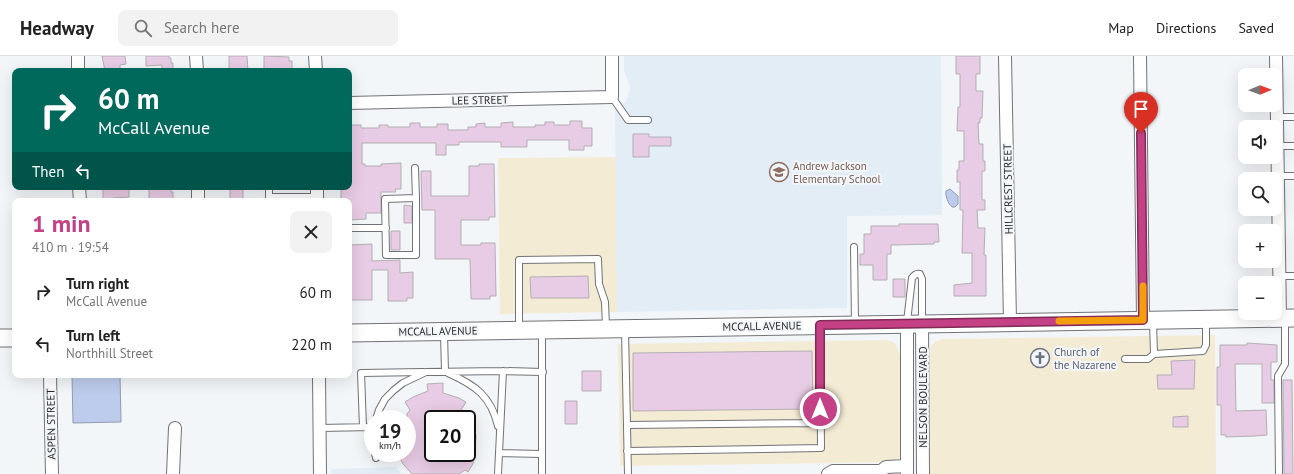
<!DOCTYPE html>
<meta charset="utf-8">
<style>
:root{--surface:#fff;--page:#f2f2f2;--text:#222;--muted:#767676;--line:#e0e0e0;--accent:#c44186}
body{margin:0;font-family:"PT Sans",sans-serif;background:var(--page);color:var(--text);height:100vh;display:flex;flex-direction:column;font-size:15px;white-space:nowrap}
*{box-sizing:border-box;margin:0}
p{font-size:13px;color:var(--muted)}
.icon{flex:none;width:22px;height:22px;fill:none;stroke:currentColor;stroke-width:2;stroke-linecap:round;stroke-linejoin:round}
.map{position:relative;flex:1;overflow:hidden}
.details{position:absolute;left:12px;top:142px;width:340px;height:180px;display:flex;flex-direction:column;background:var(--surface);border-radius:8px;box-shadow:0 4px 16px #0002}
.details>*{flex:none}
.banner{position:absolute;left:12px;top:12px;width:340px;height:122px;border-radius:8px;box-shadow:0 4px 16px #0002;background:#00695c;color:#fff;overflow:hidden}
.needle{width:26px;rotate:89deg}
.controls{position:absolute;left:1238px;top:12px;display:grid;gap:8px}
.controls a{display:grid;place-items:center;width:44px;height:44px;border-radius:8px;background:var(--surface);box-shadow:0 4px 16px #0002;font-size:20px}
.speed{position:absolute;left:364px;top:354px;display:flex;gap:8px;font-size:20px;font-weight:700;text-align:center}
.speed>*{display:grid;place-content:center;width:52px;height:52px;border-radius:50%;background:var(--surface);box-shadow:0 4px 16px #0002;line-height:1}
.speed small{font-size:10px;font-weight:400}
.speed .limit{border:2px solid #111;border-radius:6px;background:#fff;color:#111}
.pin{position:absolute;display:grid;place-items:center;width:34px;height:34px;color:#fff;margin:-41px -17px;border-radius:50% 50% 50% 0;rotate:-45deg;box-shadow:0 0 4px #0007}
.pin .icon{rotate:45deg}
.me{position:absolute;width:44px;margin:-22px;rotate:0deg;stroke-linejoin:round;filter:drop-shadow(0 0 3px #0008)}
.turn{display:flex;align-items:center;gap:14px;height:84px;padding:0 20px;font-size:18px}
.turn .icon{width:52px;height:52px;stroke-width:2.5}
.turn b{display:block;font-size:28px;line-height:34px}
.then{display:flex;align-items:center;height:38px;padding:0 20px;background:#0003;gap:8px;font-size:15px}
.round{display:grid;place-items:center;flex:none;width:42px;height:42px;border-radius:8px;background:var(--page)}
.head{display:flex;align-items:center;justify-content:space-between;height:68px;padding:0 20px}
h1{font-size:24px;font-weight:700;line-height:30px;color:var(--accent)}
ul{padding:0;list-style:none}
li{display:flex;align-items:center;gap:12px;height:52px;padding:0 20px}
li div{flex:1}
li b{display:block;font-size:15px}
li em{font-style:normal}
header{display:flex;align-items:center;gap:24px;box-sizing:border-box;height:56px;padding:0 20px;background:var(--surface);border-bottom:1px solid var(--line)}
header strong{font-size:19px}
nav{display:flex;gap:22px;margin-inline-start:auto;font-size:14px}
.search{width:280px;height:36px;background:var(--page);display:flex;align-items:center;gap:10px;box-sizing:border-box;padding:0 14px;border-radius:8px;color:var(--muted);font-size:15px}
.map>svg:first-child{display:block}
.commercial{fill:#f4ebd5}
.built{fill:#e3edf6}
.water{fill:#bdccec;stroke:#919bb2}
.building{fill:#e8cbe4;stroke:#b3afb2;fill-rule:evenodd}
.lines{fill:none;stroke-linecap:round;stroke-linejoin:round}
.service-casing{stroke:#707376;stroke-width:8}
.minor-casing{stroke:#707376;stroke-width:14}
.secondary-casing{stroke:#707376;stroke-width:19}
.service{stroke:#fff;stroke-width:6}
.minor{stroke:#fff;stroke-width:12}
.secondary{stroke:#fff;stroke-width:17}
.route-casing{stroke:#7f2a57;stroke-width:10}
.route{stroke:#c44186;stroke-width:7}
.slow{stroke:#f59e0b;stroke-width:7}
.labels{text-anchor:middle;stroke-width:4;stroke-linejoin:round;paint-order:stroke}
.street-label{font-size:11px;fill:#292a2b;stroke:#f2f6f9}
.education-label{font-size:11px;fill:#785e54;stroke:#f2f6f9;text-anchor:start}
.worship-label{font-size:11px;fill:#5b616d;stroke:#f2f6f9;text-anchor:start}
</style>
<header>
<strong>Headway</strong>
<div class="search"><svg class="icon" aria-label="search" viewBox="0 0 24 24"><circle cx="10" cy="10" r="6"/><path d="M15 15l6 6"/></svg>Search here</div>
<nav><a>Map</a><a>Directions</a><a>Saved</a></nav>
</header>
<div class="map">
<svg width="1294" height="418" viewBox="0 0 1294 418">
<rect width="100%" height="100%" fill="#f2f6f9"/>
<path class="commercial" d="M617,101v155l-117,2 -2,-156z
M1215,279l1,139h-286v-121l1,-7 4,-4 8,-3z
M886,284l7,2 3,2 4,11 1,107 -281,4 -2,-122z"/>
<path class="built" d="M624,0h317l1,159 -95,1v92l-230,4 -2,-204 6,-2 5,-5 4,-11v-4l-6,-16z
M396,411l5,7h-70v-5z"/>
<path class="water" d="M950,133l8,7v8l-3,3h-3c-4,-3 -7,-12 -6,-16z
M72,319h48l1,47 -48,1z"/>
<path class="building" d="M102,0h23l1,8 -6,1v5l-15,1z
M146,0h23v2h2v5h2v8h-11v-6l-16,1z
M229,0h18l1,15h-19z
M264,0l25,1v4h3v10h-28z
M956,0h24v18h-4v17h7l-1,27h-2v5h-2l1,21h4v17h2v10h-3v29h3v10h-8l1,18h7l-1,27h2v41h-32v-11l18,-2v-30h-10l1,-43h-3v-28h-3v-12h2v-9h5v-30h-7l1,-24h2v-33h-4z
M570,65h12v7h10v18h-8v4h-15v-10h-42v7h-26v-5h-42v3h-13v10h-10v-12h-74v21h3v2h16v-2l20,-1v26h-6l1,3h-15v21h-15v6l-17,1v-19h-8v-14h8v-55h2l-1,-7h11v3h18v-3h9v2h22v-4h10v4h17v-3h11v6h20v-3h8v-3l9,-1v4h16v-4l12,-1v5h22v-2h10v-3h9v3h16z
M633,78h16v3h22v9h-22v11h-16z
M479,108h15l1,53h-6v3h-28v25h20v-2h14l1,53h-6v3h-19l-1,-40h-35v-49h-13l-1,-39h10v25h38v-30h10z
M103,131h26v10l-15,1v3h-11z
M149,131h22v5h2v9h-17v-2h-7z
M230,131h13v14h-13z
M404,149l8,1v17h-8z
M899,168h39l1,18h-5v2l-43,1v9h-4v26h-14v-15h-13v-11h4v-20h7v-8h28z
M391,175h9v19h-9z
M372,188v17l28,-1v13l13,-1v26h-6v3h-19v-31h-16v30h-23v-55z
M588,220l1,22h-58l-1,-21z
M893,223h12v18h-12z
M1247,287l30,2v17h-6v18h3v23h-12v-39h-27l1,47 30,-1 1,25 -12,1 -29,1v-2h-5v-30h-4v-38h3v-22h27z
M812,295l1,58 -180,2v-58z
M1195,304l-1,29h-36l-1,-14h15l-1,-14z
M582,315h19v20h-19z
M1283,324h9l1,94h-9z
M443,327v10l16,5 7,4 -5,8 6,6v-2l3,-1 6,23 -1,15 -3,9 2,2 -6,10 -3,-2 -6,4h-47l-9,-10 -6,-11h10v-39l3,-4 -5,-8 8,-5 15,-6 -1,-7zM433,363h34v34h-34z
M565,345h12v23h-12z
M1188,360v11h-15v-10z"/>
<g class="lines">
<g class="service-casing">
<path id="service" d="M612,41l16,23h20
M1277,61h17
M1277,90h17
M415,112l1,30
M1278,120h16
M269,131v10h48
M416,142v57h-30l-1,-56z
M349,172h37
M854,191l1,76
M1279,220h15
M907,266l5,-44c2,-3 4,-5 8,-4l2,5v43
M519,273v-69l79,-1 1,25 6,18 1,25
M625,274l3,144
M444,277l1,39
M1154,298l49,-3 3,-6v-24
M1125,303h23l6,-5 -1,-33
M448,317c27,12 43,23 50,53
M376,363l3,-9 6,-11 9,-9 9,-7 23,-11 77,-1 40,1
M627,369l194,-2
M363,371l-2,-54 62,-1
M319,372l54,-1
M373,376v6
M627,395l194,-3 -1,-121
M375,397l1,5
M499,397l43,1
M498,418l5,-103
M542,418v-143
M1279,418l-1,-98 7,-12v-44"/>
</g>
<g class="minor-casing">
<path id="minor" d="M78,0v15
M196,0l1,15
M315,0l1,15
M1005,0l5,266
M1140,0l3,264
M1276,0l4,262
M349,47l263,-6v-41
M79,131l1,14
M198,131v14
M317,131v14
M922,268l1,150
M50,319l2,99
M319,319l1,99
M173,418l2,-46
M828,418l5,-3h48l5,-4 20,-1
M907,418v-150"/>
</g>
<g class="secondary-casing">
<path id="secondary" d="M349,277l945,-15
M0,282h15"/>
</g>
<use href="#service" class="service"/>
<use href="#minor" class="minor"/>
<use href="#secondary" class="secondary"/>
</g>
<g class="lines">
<g class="route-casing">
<path id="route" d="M820,353v-84l323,-5 -2,-187"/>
</g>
<use href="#route" class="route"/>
<path class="slow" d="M1059,265l84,-1v-34"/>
</g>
<defs>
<g id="school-ring" transform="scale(1)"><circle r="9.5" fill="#f2f6f9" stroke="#8d6e63" stroke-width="1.5"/><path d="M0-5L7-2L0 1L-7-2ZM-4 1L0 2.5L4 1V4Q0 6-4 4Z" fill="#8d6e63"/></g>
<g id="church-ring" transform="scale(1)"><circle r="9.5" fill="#f2f6f9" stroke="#6b7280" stroke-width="1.5"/><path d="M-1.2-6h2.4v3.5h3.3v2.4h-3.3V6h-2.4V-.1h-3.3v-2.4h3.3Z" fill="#6b7280"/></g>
</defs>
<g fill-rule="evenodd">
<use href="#school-ring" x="779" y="116"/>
<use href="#church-ring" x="1040" y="302"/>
</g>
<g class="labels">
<g class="street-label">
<text transform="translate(480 44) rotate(-1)" y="4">LEE STREET</text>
<text transform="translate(1008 133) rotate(-91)" y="4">HILLCREST STREET</text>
<text transform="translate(762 270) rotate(-1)" y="4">MCCALL AVENUE</text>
<text transform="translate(438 275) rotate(-1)" y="4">MCCALL AVENUE</text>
<text transform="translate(923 341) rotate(-90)" y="4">NELSON BOULEVARD</text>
<text transform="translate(51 368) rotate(-91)" y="4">ASPEN STREET</text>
</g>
<g class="education-label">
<text x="793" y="114">Andrew Jackson<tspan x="793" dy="13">Elementary School</tspan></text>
</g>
<g class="worship-label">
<text x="1054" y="300">Church of<tspan x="1054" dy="13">the Nazarene</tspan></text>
</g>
</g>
</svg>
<div class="controls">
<a><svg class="needle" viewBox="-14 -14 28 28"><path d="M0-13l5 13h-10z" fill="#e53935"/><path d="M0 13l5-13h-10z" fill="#767676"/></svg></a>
<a><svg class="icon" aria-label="sound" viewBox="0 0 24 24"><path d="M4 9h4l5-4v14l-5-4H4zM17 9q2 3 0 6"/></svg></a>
<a><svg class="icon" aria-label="search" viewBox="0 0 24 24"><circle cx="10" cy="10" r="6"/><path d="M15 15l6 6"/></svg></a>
<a>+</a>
<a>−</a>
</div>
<div class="speed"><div>19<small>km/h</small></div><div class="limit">20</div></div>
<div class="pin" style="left:1141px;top:77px;background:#d93025"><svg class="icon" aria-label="arrive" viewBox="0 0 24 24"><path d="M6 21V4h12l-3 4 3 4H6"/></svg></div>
<svg class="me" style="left:820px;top:353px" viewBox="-20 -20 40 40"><circle r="17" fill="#c44186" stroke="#fff" stroke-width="3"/><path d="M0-11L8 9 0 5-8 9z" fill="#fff"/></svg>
<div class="banner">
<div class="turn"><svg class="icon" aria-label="right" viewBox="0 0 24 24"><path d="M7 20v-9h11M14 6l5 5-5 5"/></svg><div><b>60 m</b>McCall Avenue</div></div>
<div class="then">Then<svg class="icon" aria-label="left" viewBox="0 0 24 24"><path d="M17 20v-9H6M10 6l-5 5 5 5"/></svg></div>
</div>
<section class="details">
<div class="head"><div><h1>1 min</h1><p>410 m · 19:54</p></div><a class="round"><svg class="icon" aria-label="close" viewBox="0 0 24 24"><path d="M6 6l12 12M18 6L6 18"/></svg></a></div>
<ul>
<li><svg class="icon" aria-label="right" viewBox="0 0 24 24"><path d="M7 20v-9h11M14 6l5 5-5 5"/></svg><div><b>Turn right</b><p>McCall Avenue</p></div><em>60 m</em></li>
<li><svg class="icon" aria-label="left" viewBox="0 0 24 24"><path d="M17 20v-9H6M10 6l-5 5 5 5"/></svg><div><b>Turn left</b><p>Northhill Street</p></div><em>220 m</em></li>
</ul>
</section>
</div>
